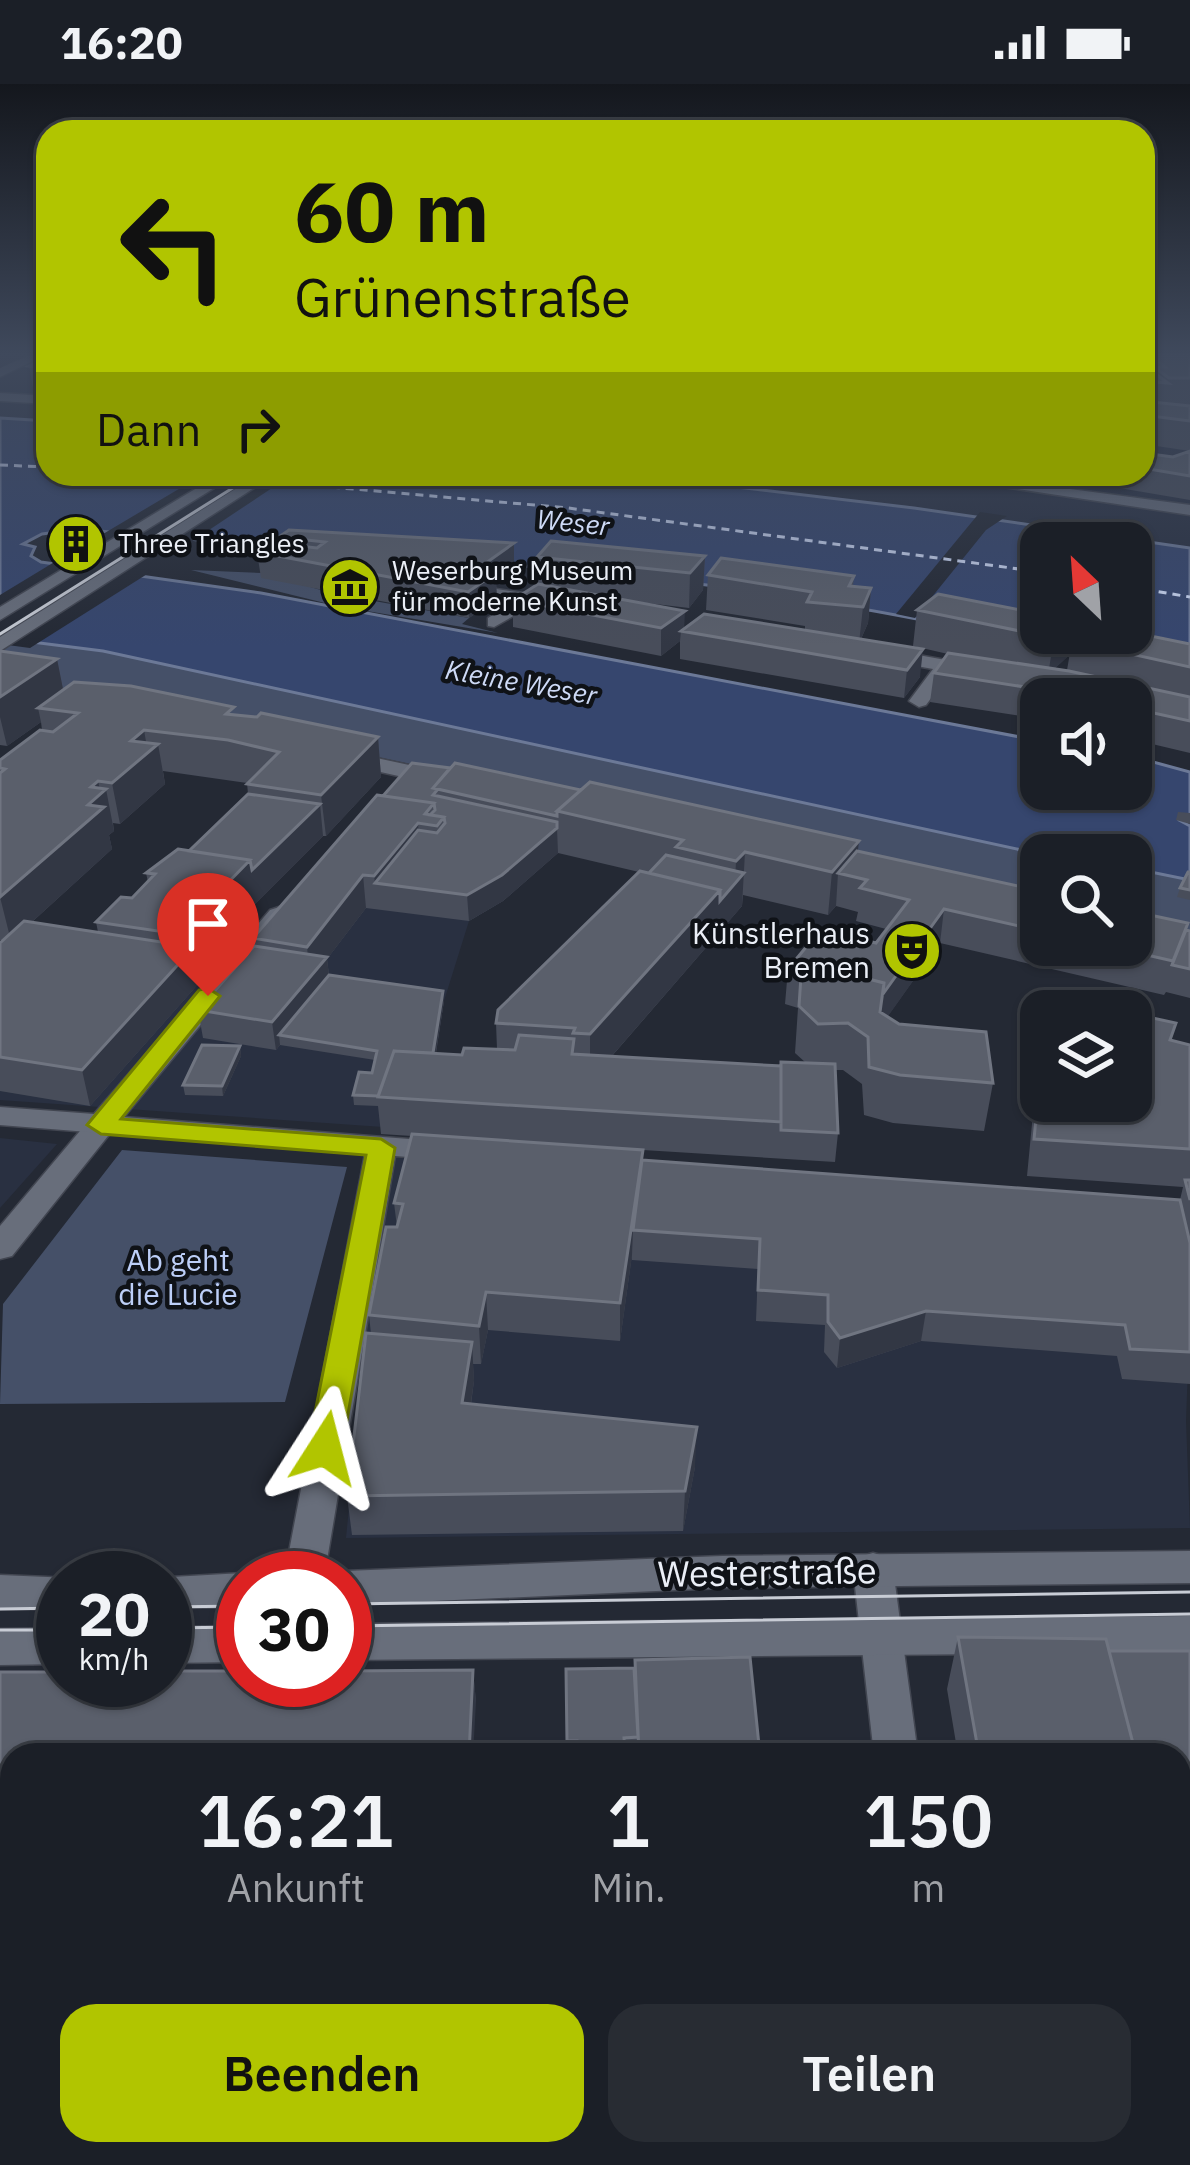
<!DOCTYPE html>
<html lang="de">
<meta charset="utf-8">
<style>
:root{--surface:#1b1f27;--page:#282c33;--text:#f1f3f6;--muted:#a0a2a7;--line:#393d44;--accent:#b1c500}
body{margin:0;font-family:"IBM Plex Sans",sans-serif;background:var(--page);color:var(--text);height:100vh;display:flex;flex-direction:column;font-size:45px;white-space:nowrap}
*{box-sizing:border-box;margin:0}
p{font-size:39px;color:var(--muted)}
.icon{flex:none;width:66px;height:66px;fill:none;stroke:currentColor;stroke-width:2;stroke-linecap:round;stroke-linejoin:round}
.map{position:relative;flex:1;overflow:hidden}
.drawer{position:absolute;left:0px;top:1659px;width:1191px;height:423px;display:flex;flex-direction:column;background:var(--surface);border-radius:36px 36px 0 0;box-shadow:0 3px 9px #0004,0 0 0 3px var(--line)}
.drawer>*{flex:none}
.guide{position:absolute;left:36px;top:36px;width:1119px;height:366px;border-radius:36px;box-shadow:0 3px 9px #0004,0 0 0 3px var(--line);background:#b1c500;color:#111;overflow:hidden}
.needle{width:78px;rotate:335deg}
.controls{position:absolute;left:1020px;top:438px;display:grid;gap:24px}
.controls a{display:grid;place-items:center;width:132px;height:132px;border-radius:24px;background:var(--surface);box-shadow:0 3px 9px #0004,0 0 0 3px var(--line);font-size:60px}
.speed{position:absolute;left:36px;top:1467px;display:flex;gap:24px;font-size:60px;font-weight:700;text-align:center}
.speed>*{display:grid;place-content:center;width:156px;height:156px;border-radius:50%;background:var(--surface);box-shadow:0 3px 9px #0004,0 0 0 3px var(--line);line-height:1}
.speed small{font-size:30px;font-weight:400}
.speed .limit{border:18px solid #d22;background:#fff;color:#111}
.pin{position:absolute;display:grid;place-items:center;width:102px;height:102px;color:#fff;margin:-123px -51px;border-radius:50% 50% 50% 0;rotate:-45deg;box-shadow:0 0 12px #0007}
.pin .icon{rotate:45deg}
.me{position:absolute;width:132px;margin:-66px;rotate:9deg;stroke-linejoin:round;filter:drop-shadow(0 0 9px #0008)}
.turn{display:flex;align-items:center;gap:42px;height:252px;padding:0 60px;font-size:54px}
.turn .icon{width:156px;height:156px;stroke-width:2.5}
.turn b{display:block;font-size:84px;line-height:102px}
.then{display:flex;align-items:center;height:114px;padding:0 60px;background:#0003;gap:24px;font-size:45px}
.eta{display:flex;justify-content:space-evenly;align-items:center;height:204px;text-align:center}
.eta b{font-size:72px;font-weight:600;line-height:84px}
.action{display:flex;gap:24px;margin-top:auto;padding:24px 60px}
.action a{flex:1;height:138px;border-radius:36px;background:var(--accent);color:#111;font-size:48px;font-weight:600;line-height:138px;text-align:center}
.action a+a{background:var(--page);color:var(--text)}
.status{display:flex;justify-content:space-between;align-items:center;height:84px;padding:0 60px;background:var(--surface);direction:ltr}
.status svg{height:33px;fill:currentColor}
.map>svg:first-child{display:block}
.built{fill:#293041}
.green{fill:#455068}
.water{fill:#36466e;stroke:#6c7997;stroke-width:3;fill-rule:evenodd}
.pier{fill:#242934}
.lines{fill:none;stroke-linecap:round;stroke-linejoin:round}
.ferry{stroke:#cedaf6;stroke-width:3;stroke-dasharray:8 6;stroke-linecap:butt}
.pedestrian-casing{stroke:#424651;stroke-width:3}
.minor-casing{stroke:#424651;stroke-width:3}
.secondary-casing{stroke:#424651;stroke-width:3}
.pedestrian{fill:#686e7b;fill-rule:evenodd}
.minor{fill:#686e7b;fill-rule:evenodd}
.secondary{fill:#686e7b;fill-rule:evenodd}
.tram{stroke:#c8ccd5;stroke-width:3}
.wall{fill:#484d5a;fill-rule:evenodd}
.shaded-wall{fill:#323744}
.building{fill:#5a5f6b;stroke:#707581;stroke-width:3;fill-rule:evenodd}
.route{fill:#b1c500;stroke:#738000;stroke-width:3}
.labels{text-anchor:middle;stroke-width:9;stroke-linejoin:round;paint-order:stroke}
.far-water-label{font-size:27px;font-style:italic;fill:#cedaf6;stroke:#0f1217}
.far-poi-label{font-size:27px;fill:#ebeff7;stroke:#0f1217;text-anchor:start}
.poi-label{font-size:30px;fill:#ebeff7;stroke:#0f1217;text-anchor:end}
.park-label{font-size:30px;fill:#bdcff8;stroke:#0f1217}
.near-street-label{font-size:36px;fill:#ebeff7;stroke:#0f1217}
</style>
<div class="status"><b>16:20</b><svg viewBox="0 0 49 12"><path d="M0 12V9h3v3zM5 12V6h3v6zM10 12V3h3v9zM15 12V0h3v12zM26 1h20v11H26zM47 4h2v5h-2z"/></svg></div>
<div class="map">
<svg width="1190" height="2081" viewBox="0 0 1190 2081">
<rect width="100%" height="100%" fill="#242934"/>
<path class="built" d="M0,271h48v66l-48,-3z
M1143,344l47,6v114l-276,-40 -286,-34h515z
M416,697l179,38 -92,82 -34,20 -25,80 -14,88 -47,38 -383,-27v-111l38,-36 201,33z
M0,1054l57,6 -57,64z
M384,1065l806,163 -4,109 4,107 -844,10z"/>
<path class="green" d="M191,486l70,3 74,21 134,24 -7,6 36,9 -161,-27z
M0,554l103,13 946,204h-8v46l-1041,-226v-6l20,-15 -20,-4z
M1131,784l59,12v54l-59,-13z
M122,1066l225,17 -62,235 -285,2 3,-100z"/>
<path class="water" d="M0,334l48,3v53h580l286,34 276,40v129c-158,-35 -314,-70 -475,-91 -211,-27 -424,-35 -635,-57l-38,5 -19,10 12,3 -4,9 10,6 220,31 780,148v48h90v-33l59,16v47l-9,2 9,5v54l-59,-12v-13l-96,-2 -932,-202 -103,-13zM1041,459h90v90h-90z"/>
<path class="pier" d="M204,390h89l-108,72 -87,-9z
M980,428l27,4 -21,14 -71,88 -19,-4z
M61,474l91,13 -122,77 -30,-4v-49z"/>
<g class="lines">
<path class="ferry" d="M0,381l48,2
M182,390l35,3
M226,394l27,2
M262,397l306,27 473,64
M1131,503l59,10"/>
<g class="pedestrian-casing">
<path id="pedestrian" d="M917,390h40l233,31v10z
M482,503l77,11 9,5 -9,5 -26,-3 -39,22 -6,-1v-8l25,-16 -37,-6 -3,-4z
M885,565l94,17 10,6 -10,6 -29,-5 -24,32 -7,2 -10,-6 24,-32 -55,-10v-8z
M101,1032l11,3 4,6 -4,6 -100,125 -12,3v-33l90,-107z"/>
</g>
<g class="minor-casing">
<path id="minor" d="M30,271h15l-45,22v-9z
M0,309l48,3v8l-48,-3z
M344,667l107,23 3,5 -11,7 -107,-24 -3,-5z
M279,823l9,3 4,5 -4,5 -164,197 324,25 15,9 -15,9 -53,-4 -71,422h-40l81,-424 -365,-29v-18l94,7 176,-204z
M873,1469l14,4 6,12 25,186h-44l-21,-186 6,-12z
M916,2070h54l1,11h-54z"/>
</g>
<g class="secondary-casing">
<path id="secondary" d="M220,390h17l-237,146v-13z
M259,390h17l-276,177v-14z
M1190,1467v32l-468,5 -377,17v-27h-15l15,-7 377,-15z
M243,1489l14,5h-14v29l-78,1v-30h-11z
M0,1491l71,3h-8v31h-63z
M1190,1532v36l-845,8v-36z
M243,1542v36l-78,1v-36z
M63,1544v36l-63,1v-36z"/>
</g>
<use href="#pedestrian" class="pedestrian"/>
<use href="#minor" class="minor"/>
<use href="#secondary" class="secondary"/>
<path class="tram" d="M0,550l255,-160
M345,1520l845,-12
M165,1523l78,-1
M0,1525l63,-1
M345,1542l845,-12
M165,1544l78,-1
M0,1546h63"/>
</g>
<path class="wall" d="M1143,271h47v145l-112,-19 -39,-4v-3h104v-21l30,4 17,-6 -47,-7v-73h5v-2l-5,-1z
M48,273v37l-14,-1 -5,-27z
M289,446l225,38 -18,14 1,17 -28,19 -208,-40 -4,-26z
M705,472l-2,34 -14,18 -51,-6 46,27 121,1v-4l-99,-16 2,-35 146,1 -1,10 18,2 -3,35 -7,16 59,38 -16,21 -224,-39v-18l-19,15 -148,-29v-27l24,-16v-27z
M917,526l154,23 -4,24 -13,12 13,1 5,-29 118,3v109l-59,-14v-40h-90v20l-111,-17 4,-29 14,-19 -35,-8z
M0,567l57,8 6,31 315,47 3,40 -55,59h-3l-67,67 -59,64 3,15 -110,124 -90,-15v-147l3,-4h-3v-180l42,-30 -1,-8 -34,24 -7,-1zM163,687l84,12 1,11 -59,57 -43,22 2,9 -16,16 -36,24 2,10 -66,-10 80,-73 -3,-14 5,-4 -1,-8 7,1 45,-40z
M412,679l169,27 278,51 -2,10 184,40v54h90l57,-22 -2,7 4,1v67l-24,-6 -2,3 -224,-52 -53,74 106,66 -9,48 -91,-8 -29,-8 -2,-31 -19,-14h-8l3,63 -3,29 -192,-12v10l537,40 3,-13 -156,-11 7,-73 7,-36 90,34 45,-78 -5,17 19,5v339l-68,-5 -5,-23 -196,-15 -84,27 -13,-16 1,-27 -69,-4 2,-52 -126,-9v-5l-12,86 -132,-11 -7,34h-8l1,17 -3,23 224,63 -12,64 -331,4 -5,-39 24,-162 -2,-19 28,-88 -3,-24 18,-67 -31,-2 -3,-28 -24,-1 -1,-10 19,-22 3,-13 -95,-15 -4,5 -73,-12 -5,-28 56,-64 -1,-8zM558,769l81,19 -143,151 1,26 -35,6 -26,-2 8,-52 -115,-26 -2,-16 39,-51 103,13 34,-20zM743,811l85,20 8,-9 22,6 -2,9 30,8 -10,14 -88,26 -3,35 13,4 -3,45 11,10 -26,3 -168,-10 130,-150z
M1178,728l12,1v11l-14,-4z
M1190,788v28l-13,-3 3,-9z
M240,962l1,10 -18,40 -38,-1 -2,-10z
M958,1553l151,14h81v212h-11v-108h-221l-11,-66z
M566,1585l194,86h-193z
M473,1586l3,32 -464,53v399h401l-1,11h-412v-493z
M1016,2070h162l3,11h-164z"/>
<path class="shaded-wall" d="M0,271h11l1,7 -12,6z
M15,271h12l-15,7 -1,-6z
M514,459v25l-18,14 1,17 -28,19 -1,-26 8,-22z
M705,472l-2,34 -14,18 1,-35z
M871,504l-3,35 -9,20 4,-36z
M685,527l-1,21 -3,-1 -1,10 -19,15v-28z
M1059,549h12l-4,24 -19,18 6,-37z
M923,565l-3,28 -16,21 3,-28z
M57,575l9,45 -28,4 3,14 -34,24 -7,-29v-20z
M144,646l4,23 10,-9 7,40 -45,40 -8,-41 19,-42z
M378,653l3,40 -55,59 -5,-41z
M98,697l3,13 5,-5 8,42 -5,4 3,14 -101,92 -11,-44 88,-92 3,-18z
M320,720l3,32 -67,67 -59,64 3,15 -110,124 -8,-36 101,-110 -5,-26 72,-74z
M418,739l2,32 -45,28 -1,-7z
M557,744l1,25 -55,48 -34,20 -2,-26z
M859,757l-4,36 -17,-4 -2,33 -8,9 4,-43z
M745,768l-3,54 -152,175v-47l130,-144 15,-7 1,-22z
M363,791l3,33 -39,51 3,25 -51,51 1,10 -4,5 -4,-28 38,-45 -3,-30z
M944,825l-4,34 -61,86 5,-46z
M443,907l1,10 -14,88 -1,-11z
M240,962l1,10 -18,40 -1,-10z
M643,1066l-1,37 -9,43 -1,25 -12,86v-38z
M486,1208l2,38 -7,34 -2,-38z
M926,1227l-5,30 -84,27 3,-30z
M472,1258l2,39 -9,61 -3,-39z
M697,1343l-2,40 -12,64 2,-40z
M473,1586l3,32 -3,53h-4z
M406,2070h7l-1,11h-7z"/>
<path class="building" d="M1151,271h39v23h-21l-15,-11h11z
M48,273v11l-19,-2z
M1143,287l10,1 15,11 -25,-2z
M1143,317l47,5v15l-47,-6z
M1190,367v25l-47,-8v-15l30,4z
M289,446l225,13 -38,27 20,3 -28,19 -211,-40zM298,455l27,3 -8,6 -27,-3z
M551,457l154,15 -15,17 -153,-16z
M721,474l133,18 -5,10 22,2 -8,19 -56,-5 5,-10 -104,-17z
M538,500l147,27 -24,17 -148,-28z
M938,510l103,20v19h18l-5,5 -137,-28z
M704,530l219,35 -16,21 -226,-39z
M1131,548l59,12v23l-118,-26 10,-8z
M0,567l57,8 -57,38z
M948,569l121,18 121,26v24l-59,-13v-9h-42l-38,-8 -117,-18z
M74,598l57,4 103,21 -8,7 31,3 4,-4 117,24 -57,58 -74,-11 32,-32 -51,-12 -84,-10 -13,11 27,3 -46,39 -14,-2 -7,6 15,2 -18,16 16,2 -104,90v-124l5,-4 -5,-1v-8l40,-30 13,2 25,-19 -40,-5z
M412,679l38,5 -17,20 5,1 -5,6 124,27v6l-55,47 -35,20 -92,-12 43,-53 19,3 8,-10 -1,-6 -14,-2 5,-5 -1,-7 -51,-7z
M455,679l126,27 -24,21v5l-124,-28z
M590,698l269,59 -27,31 -87,-20 -9,9 -60,-14 7,-7 -126,-29z
M248,710l72,10 -68,66 -2,-10 -61,-9z
M377,711l57,8 -9,11 19,3 -7,9 -19,-3 -44,53 -11,-1 -56,72 -54,-9z
M178,765l72,11 -72,74 -82,-12 25,-25 11,1 23,-24 -9,-1z
M857,767l184,40v40l-97,-22 -61,85 1,-11 -82,-21 -1,11 -13,-4 33,-40 55,14 33,-43 -49,-12 7,-8 -29,-7z
M666,771l78,18 -24,28v-11l-71,-17z
M640,787l80,19 -130,144 -17,-1 2,-5 -79,-5 2,-13z
M1188,788h2v18l-10,-2z
M1131,827l57,12 -15,38 -70,-16h28z
M24,837l170,26 -112,123 -82,-13v-114z
M1186,846l4,1v38l-18,-4z
M254,862l73,11 -55,65 -74,-12z
M802,878l82,21 -4,29 19,12 87,8 7,51 -93,-8 -31,-8 -1,-30 -20,-14 -30,1 -19,-18z
M329,891l114,16 -10,62 -39,-2 -16,45 -25,-1 6,-23 13,1 5,-22 -98,-16z
M1148,933l28,6 -6,17 20,5v104l-156,-10 7,-72v34h90v-46z
M519,951l55,4 -2,15 209,12v56l-403,-25 16,-46 68,4 2,-7 51,2z
M202,961l38,1 -18,40 -39,-1z
M781,978l54,2 3,69 -57,-3z
M412,1050l231,16 -23,153 -134,-11 -7,34 -110,-11 17,-88h11l6,-23 -9,-1z
M642,1076l538,40 10,43v109l-60,-3 -5,-24 -199,-14 -86,27 -12,-16v-27l-70,-5 2,-51 -127,-9z
M1185,1096h5v20z
M366,1249l106,9 -10,61 235,24 -12,64 -338,5z
M958,1553l148,2 30,116h-157z
M1109,1567h81v173h-11v-69h-43z
M750,1573l10,98h-121l-4,-95z
M634,1584l4,69 -14,1 1,17h-48v-14h-10l-1,-72z
M473,1586l-4,85h-457v399h394l-1,11h-396l2,-6h-11v-487h63v8h102v-9h78v9h102v-9z
M565,2070h237l1,11h-238z
M1025,2070h153l3,11h-154z"/>
<linearGradient id="sky" x2="0" y2="1"><stop stop-color="#14171d"/><stop offset="0.48" stop-color="#3f495c"/><stop offset="1" stop-color="#3f495c" stop-opacity="0"/></linearGradient>
<rect width="1190" height="562" fill="url(#sky)"/>
<path class="route" d="M208,904l12,8 -99,123 260,20 14,9 -53,300 -5,9 -12,4 -12,-4 -5,-9 58,-293 -265,-21 -14,-9 112,-135z"/>
<defs>
<g id="building-disc" transform="scale(3)"><circle r="9.5" fill="#b1c500" stroke="#0f1217"/><path d="M-4-6H4V6H1V3H-1V6H-4ZM-2.5-4.3h1.7v1.8h-1.7ZM.8-4.3h1.7v1.8H.8ZM-2.5-1h1.7V.8h-1.7ZM.8-1h1.7V.8H.8Z" fill="#111"/></g>
<g id="museum-disc" transform="scale(3)"><circle r="9.5" fill="#b1c500" stroke="#0f1217"/><path d="M0-6L6-3V-2H-6V-3ZM-5-1h2V3h-2ZM-1-1h2V3h-2ZM3-1h2V3H3ZM-6 4H6V6H-6Z" fill="#111"/></g>
<g id="theatre-disc" transform="scale(3)"><circle r="9.5" fill="#b1c500" stroke="#0f1217"/><path d="M-5-5.5Q0-4 5-5.5V0Q5 5 0 6Q-5 5-5 0ZM-3.3-2.5H-1v1.5H-3.3ZM1-2.5H3.3v1.5H1ZM-2.8 1Q0 5.5 2.8 1Z" fill="#111"/></g>
</defs>
<g fill-rule="evenodd">
<use href="#building-disc" x="76" y="460"/>
<use href="#museum-disc" x="350" y="503"/>
<use href="#theatre-disc" x="912" y="867"/>
</g>
<g class="labels">
<g class="far-water-label">
<text transform="translate(573 439) rotate(6)" y="9">Weser</text>
<text transform="translate(521 599) rotate(10)" y="9">Kleine Weser</text>
</g>
<g class="far-poi-label">
<text x="118" y="469">Three Triangles</text>
<text x="392" y="496">Weserburg Museum<tspan x="392" dy="31">für moderne Kunst</tspan></text>
</g>
<g class="poi-label">
<text x="870" y="860">Künstlerhaus<tspan x="870" dy="34">Bremen</tspan></text>
</g>
<g class="park-label">
<text x="178" y="1187">Ab geht<tspan x="178" dy="34">die Lucie</tspan></text>
</g>
<g class="near-street-label">
<text transform="translate(767 1488) rotate(-1)" y="13">Westerstraße</text>
</g>
</g>
</svg>
<div class="controls">
<a><svg class="needle" viewBox="-14 -14 28 28"><path d="M0-13l5 13h-10z" fill="#e53935"/><path d="M0 13l5-13h-10z" fill="#a0a2a7"/></svg></a>
<a><svg class="icon" aria-label="sound" viewBox="0 0 24 24"><path d="M4 9h4l5-4v14l-5-4H4zM17 9q2 3 0 6"/></svg></a>
<a><svg class="icon" aria-label="search" viewBox="0 0 24 24"><circle cx="10" cy="10" r="6"/><path d="M15 15l6 6"/></svg></a>
<a><svg class="icon" aria-label="layers" viewBox="0 0 24 24"><path d="M12 4l9 5-9 5-9-5zM3 14l9 5 9-5"/></svg></a>
</div>
<div class="speed"><div>20<small>km/h</small></div><div class="limit">30</div></div>
<div class="pin" style="left:208px;top:912px;background:#d93025"><svg class="icon" aria-label="arrive" viewBox="0 0 24 24"><path d="M6 21V4h12l-3 4 3 4H6"/></svg></div>
<svg class="me" style="left:325px;top:1364px" viewBox="-20 -20 40 40"><path d="M0-17L14 15 0 8-14 15z" fill="#b1c500" stroke="#fff" stroke-width="4"/></svg>
<div class="guide">
<div class="turn"><svg class="icon" aria-label="left" viewBox="0 0 24 24"><path d="M17 20v-9H6M10 6l-5 5 5 5"/></svg><div><b>60 m</b>Grünenstraße</div></div>
<div class="then">Dann<svg class="icon" aria-label="right" viewBox="0 0 24 24"><path d="M7 20v-9h11M14 6l5 5-5 5"/></svg></div>
</div>
<section class="drawer">
<div class="eta">
<div><b>16:21</b><p>Ankunft</p></div>
<div><b>1</b><p>Min.</p></div>
<div><b>150</b><p>m</p></div>
</div>
<div class="action"><a>Beenden</a><a>Teilen</a></div>
</section>
</div>
